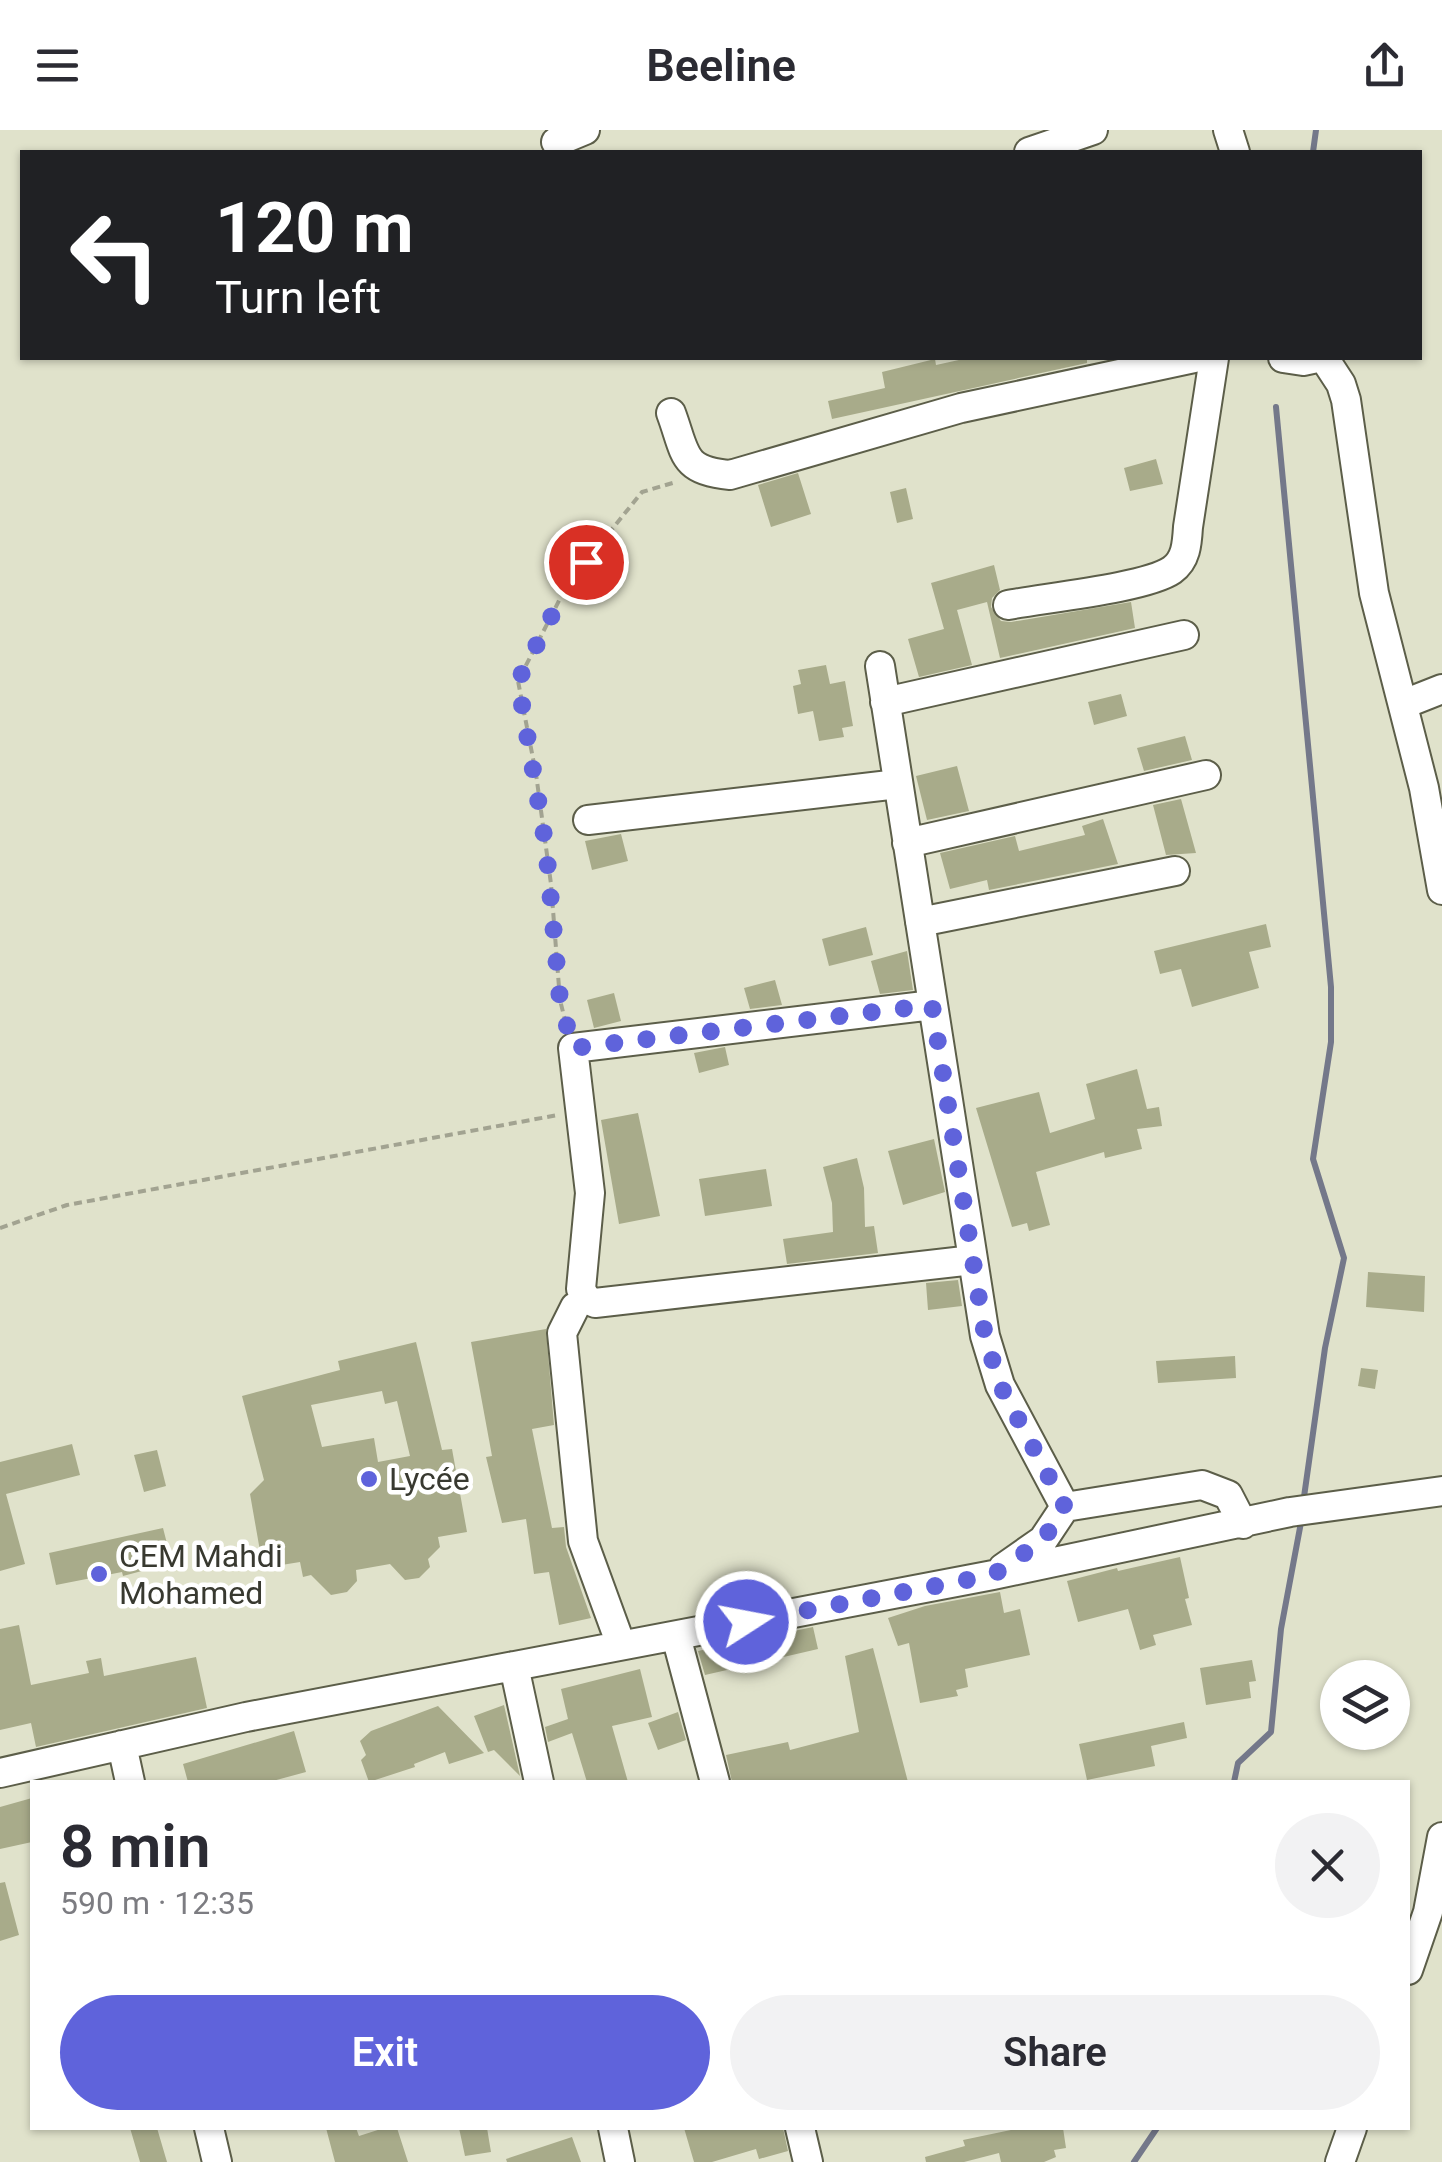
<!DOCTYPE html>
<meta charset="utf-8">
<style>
:root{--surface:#fff;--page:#f2f2f3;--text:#2b2b33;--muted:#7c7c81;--accent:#5f63db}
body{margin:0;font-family:Roboto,sans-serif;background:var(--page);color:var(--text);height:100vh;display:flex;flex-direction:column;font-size:38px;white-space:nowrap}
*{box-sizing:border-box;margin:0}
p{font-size:32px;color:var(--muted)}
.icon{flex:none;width:55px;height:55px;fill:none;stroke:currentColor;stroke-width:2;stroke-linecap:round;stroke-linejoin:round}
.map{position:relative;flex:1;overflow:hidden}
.details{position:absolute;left:30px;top:1650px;width:1380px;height:350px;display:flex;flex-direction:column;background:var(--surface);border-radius:0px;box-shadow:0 2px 8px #0004}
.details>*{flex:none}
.top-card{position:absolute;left:20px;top:20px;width:1402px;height:210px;border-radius:0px;box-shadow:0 2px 8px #0004;background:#202124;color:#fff;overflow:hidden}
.tools{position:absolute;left:1320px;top:1530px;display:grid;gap:20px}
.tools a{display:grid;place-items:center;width:90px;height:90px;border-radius:50%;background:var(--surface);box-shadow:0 2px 8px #0004;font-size:50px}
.pin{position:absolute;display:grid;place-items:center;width:85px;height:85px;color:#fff;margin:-42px;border:5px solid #fff;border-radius:50%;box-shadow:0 2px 10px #0007}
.me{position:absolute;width:110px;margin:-55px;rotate:79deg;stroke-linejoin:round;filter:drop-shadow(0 0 8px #0008)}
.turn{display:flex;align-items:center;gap:35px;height:210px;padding:0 30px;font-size:45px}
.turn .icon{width:130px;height:130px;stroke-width:2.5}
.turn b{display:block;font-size:70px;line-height:85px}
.round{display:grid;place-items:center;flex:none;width:105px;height:105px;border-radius:52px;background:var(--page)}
.summary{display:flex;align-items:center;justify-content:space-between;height:170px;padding:0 30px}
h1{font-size:60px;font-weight:600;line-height:75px}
.action{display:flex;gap:20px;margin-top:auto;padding:20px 30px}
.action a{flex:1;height:115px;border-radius:60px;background:var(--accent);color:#fff;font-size:40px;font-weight:600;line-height:115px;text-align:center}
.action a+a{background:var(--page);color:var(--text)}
header{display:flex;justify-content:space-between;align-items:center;height:130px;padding:0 30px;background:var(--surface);font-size:45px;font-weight:600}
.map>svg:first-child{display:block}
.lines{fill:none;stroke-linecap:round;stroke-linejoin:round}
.stream{stroke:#74788a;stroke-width:6}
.building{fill:#a8ab8a;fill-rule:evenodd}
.minor-casing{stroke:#5c5e49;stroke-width:32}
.path{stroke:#a2a391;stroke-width:4;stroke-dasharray:8 5;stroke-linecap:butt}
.minor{stroke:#fff;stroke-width:28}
.route{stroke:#5f63db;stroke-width:18;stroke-dasharray:0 32.4}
.poi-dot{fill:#5f63db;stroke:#fff;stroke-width:4}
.labels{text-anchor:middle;stroke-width:9;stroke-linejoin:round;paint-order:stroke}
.poi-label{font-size:32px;fill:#383930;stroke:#fff;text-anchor:start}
</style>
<header><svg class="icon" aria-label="menu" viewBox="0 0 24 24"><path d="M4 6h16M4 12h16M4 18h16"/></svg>Beeline<svg class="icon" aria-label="share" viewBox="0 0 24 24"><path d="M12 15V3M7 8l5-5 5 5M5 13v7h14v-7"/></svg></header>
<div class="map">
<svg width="1442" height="2032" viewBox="0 0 1442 2032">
<rect width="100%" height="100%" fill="#e0e2cb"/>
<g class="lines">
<path class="stream" d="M1313,22l3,-22
M1276,277l55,580v55l-18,117 31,99 -19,90 -22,156
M1234,1652l4,-19 33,-31 10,-103 21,-112
M1134,2032l23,-34"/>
</g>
<path class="building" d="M968,228h119v5l-255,56 -4,-18 57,-13 -3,-16 53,-13 1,6z
M1156,329l7,25 -33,7 -6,-23z
M798,343l13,41 -40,13 -13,-42z
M906,358l7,31 -16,4 -7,-31z
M994,435l6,25 -8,8 -1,9 10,14 10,1 120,-20 4,26 -135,30 -13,-56 -30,8 15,55 -53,12 -11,-38 36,-10 -13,-46z
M826,535l4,19 15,-3 8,45 -11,2 2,9 -25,4 -6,-30 -15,3 -5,-28 8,-2 -3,-14z
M1121,564l6,22 -33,9 -6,-23z
M1185,606l7,24 -48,11 -7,-23z
M957,636l12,45 -42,9 -11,-44z
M1181,669l15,54 -30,2 -13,-50z
M1103,689l15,45 -129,26 -2,-10 -37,9 -10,-36 75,-17 4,15 66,-16 -3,-9z
M621,704l7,27 -36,9 -7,-29z
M1266,794l5,23 -22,5 10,36 -67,19 -11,-38 -21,5 -6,-23z
M866,797l7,28 -44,11 -7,-27z
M907,821l6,39 -33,4 -9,-33z
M775,850l7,25 -32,4 -6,-21z
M614,863l7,28 -27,7 -7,-28z
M725,917l4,18 -30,8 -5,-20z
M1137,939l10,40 12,-2 3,19 -25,3 5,20 -37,9 -1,-6 -68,20 14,53 -21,6 -2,-8 -15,4 -36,-119 63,-16 11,41 45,-14 -9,-35z
M638,983l22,103 -41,8 -18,-104z
M934,1009l11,53 -42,13 -15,-54z
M857,1028l7,30 1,39 9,-1 4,27 -91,11 -4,-25 50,-7 -1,-29 -9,-36z
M766,1039l6,37 -67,10 -6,-37z
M1368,1142l57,4 -1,36 -58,-5z
M958,1150l4,26 -34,4 -2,-27z
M546,1199l8,96 -22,4 20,99 12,-1 2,20 25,71 -32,7 -10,-53 -15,2 -8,-55 -24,4 -16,-66 6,-1 -21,-114z
M416,1212l26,108 10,-1 15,83 -29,5 2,10 -12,12 2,8 -11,11 -14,2 -15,-16 -34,6 1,11 -10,11 -16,3 -20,-20 -8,2 -3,-15 -37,6 -13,-74 14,-14 -22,-84 98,-26 -2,-9zM382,1261l3,13 12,-3 13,55 -32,6 -4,-24 -52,9 -11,-42z
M1235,1226l1,22 -78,5 -2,-22z
M1361,1238l17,2 -3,19 -17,-3z
M72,1314l8,31 -74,19 19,70 -25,7v-109z
M157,1320l9,36 -22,6 -10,-37z
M163,1398l9,35 -49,13 -1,-4 -66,13 -7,-32z
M1180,1427l9,41 -4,1 7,26 -39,10 3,10 -16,5 -12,-41 -50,13 -11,-41 50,-13 1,3z
M1000,1462l4,21 16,-4 10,46 -65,14 3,18 -12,3 2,6 -38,7 -11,-60 -11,3 -10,-28 37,-12z
M19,1495l12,60 58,-12 -3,-12 15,-3 3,18 92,-19 11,51 -171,39 -5,-24 -31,7v-101z
M813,1497l5,22 -113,26 -7,-24z
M873,1518l35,134h-176l-6,-27 62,-13 2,8 69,-18 -14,-76z
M1252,1530l4,21 -7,1 2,16 -45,7 -6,-37z
M640,1539l12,48 -40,9 16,56h-41l-15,-49 -24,9 -3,-15 23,-8 -7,-30z
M504,1575l16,71 -26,-26 -6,2 -14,-36z
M438,1576l46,47 -35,11 -4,-12 -31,12 1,3 -46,15 -8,-22 5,-5 -6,-14 11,-10z
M678,1582l8,28 -28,10 -10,-27z
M1184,1592l3,16 -36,8 4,20 -68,14 -8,-36z
M294,1601l12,41 -37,10h-81l-5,-18z
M32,1668v44l-32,7v-42z
M5,1752l14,53 -19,6v-58z
M130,1998h27l10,34h-27z
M326,1998h30l3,8 25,-8h13l11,34h-73z
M459,1998h28l4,24 -26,4z
M684,1998h99l5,23 -29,8 -3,-10 -44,13h-18z
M1020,1998h43l3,20 -12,2 2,7 -12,5h-43l-2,-9 -35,9h-38l-1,-5 40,-11 -2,-6z
M572,2007l9,25h-74l-1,-3z"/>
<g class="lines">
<g class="minor-casing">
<path id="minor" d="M1228,0l7,22
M556,12l29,-12
M1029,22l64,-22
M1283,228l20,3 14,-3
M1324,228l17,26 5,16 28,193 50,195 18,102
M671,283c15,40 10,58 59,62l231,-67 233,-50
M1008,475c36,-7 138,-17 164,-35 14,-10 15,-26 16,-43l26,-169
M880,536l105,670 15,49 65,122
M885,572l299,-67
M1404,574l38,-15
M588,690l310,-36
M907,713l299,-68
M920,792l255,-51
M933,875l-360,43 17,145 -9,96 5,10 9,4 378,-43
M575,1177l-13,26 21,208 38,104
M1003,1438l40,-28 22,-33 137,-22 26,10 15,29
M676,1506l39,146
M514,1536l25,116
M122,1615l8,37
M0,1643l246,-56 747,-142 297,-63 152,-21
M1408,1840l20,-58 14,-75
M209,1998l8,34
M613,1998l7,34
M800,1998l8,34
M1340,2032l12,-34"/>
</g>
<path class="path" d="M566,894l-6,-24 -9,-116 -15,-110 -18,-93 49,-96 75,-93 34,-10
M0,1098l67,-23 491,-90"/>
<use href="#minor" class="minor"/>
</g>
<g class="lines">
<path class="route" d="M586,432l-19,24 -49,95 28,166 14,153 13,48 359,-43 53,331 15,49 65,122 -22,33 -50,35 -247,47"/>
</g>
<g class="poi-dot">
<circle cx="369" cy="1349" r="10"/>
<circle cx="99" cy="1444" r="10"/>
</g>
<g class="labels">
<g class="poi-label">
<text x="389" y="1360">Lycée</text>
<text x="119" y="1437">CEM Mahdi<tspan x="119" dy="37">Mohamed</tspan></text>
</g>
</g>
</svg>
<div class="tools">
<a><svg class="icon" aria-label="layers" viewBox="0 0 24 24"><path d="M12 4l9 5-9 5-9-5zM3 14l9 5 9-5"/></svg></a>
</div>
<div class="pin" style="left:586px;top:432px;background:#d93025"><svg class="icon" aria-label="arrive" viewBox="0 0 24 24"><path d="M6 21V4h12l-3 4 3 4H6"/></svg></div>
<svg class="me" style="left:746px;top:1492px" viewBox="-20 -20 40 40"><circle r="17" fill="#5f63db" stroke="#fff" stroke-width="3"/><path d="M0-11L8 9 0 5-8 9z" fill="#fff"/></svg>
<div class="top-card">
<div class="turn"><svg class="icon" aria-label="left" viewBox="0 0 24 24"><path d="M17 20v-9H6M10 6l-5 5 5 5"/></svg><div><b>120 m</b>Turn left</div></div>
</div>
<section class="details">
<div class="summary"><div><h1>8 min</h1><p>590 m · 12:35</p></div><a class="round"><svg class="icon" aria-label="close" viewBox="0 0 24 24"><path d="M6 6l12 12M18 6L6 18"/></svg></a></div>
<div class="action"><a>Exit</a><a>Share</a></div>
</section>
</div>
